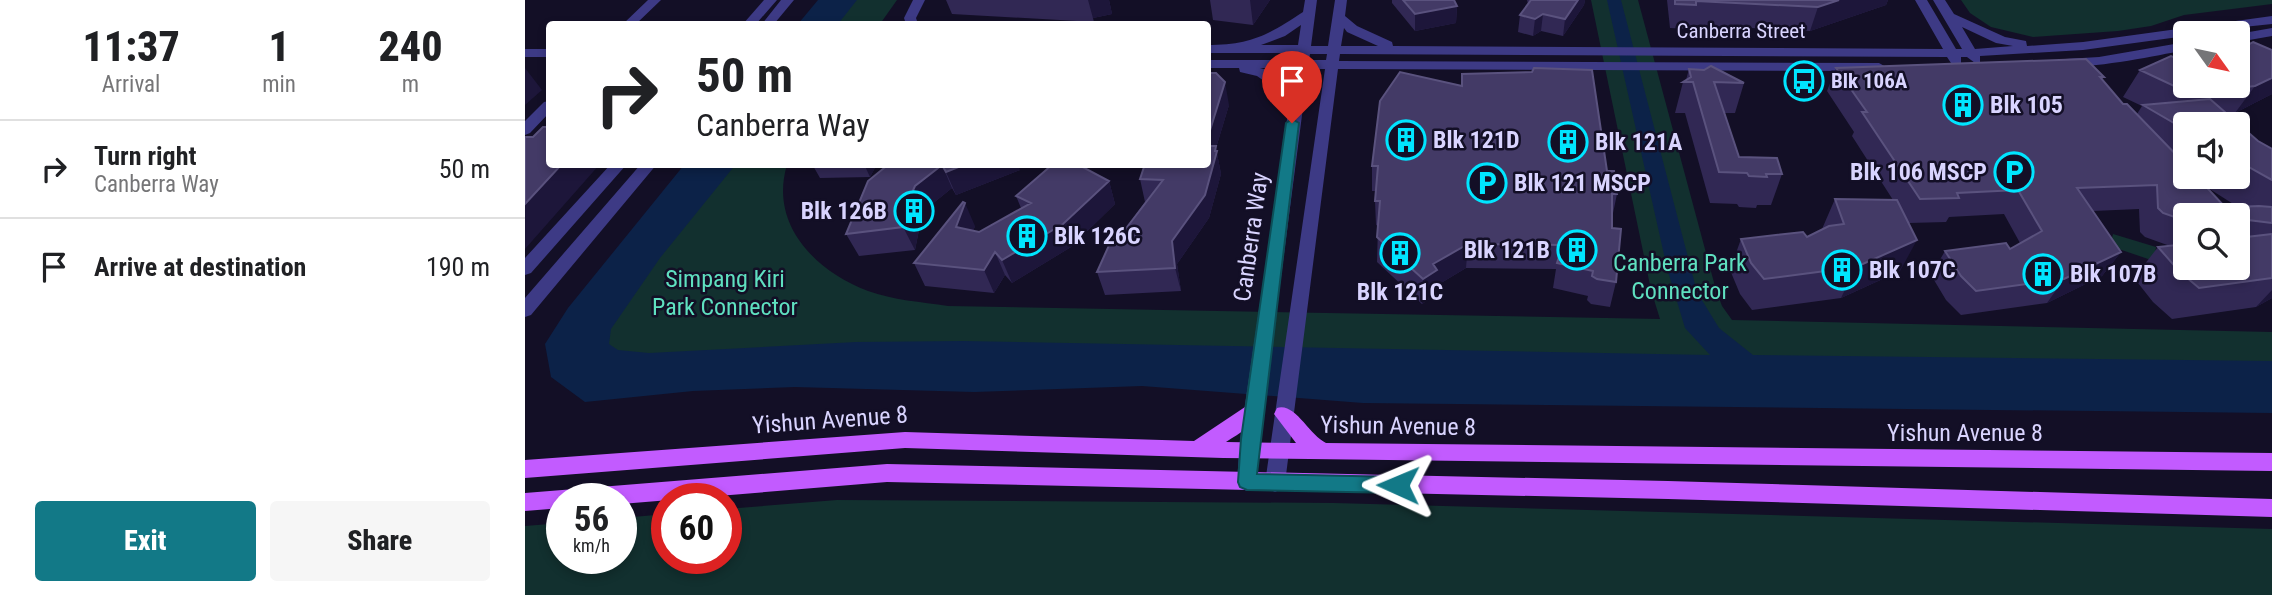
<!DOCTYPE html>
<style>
:root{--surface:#fff;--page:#f6f6f6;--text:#202124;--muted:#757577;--line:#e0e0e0;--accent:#127987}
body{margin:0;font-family:"Roboto Condensed",sans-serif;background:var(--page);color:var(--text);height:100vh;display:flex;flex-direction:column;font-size:26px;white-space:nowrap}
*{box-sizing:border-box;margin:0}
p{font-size:23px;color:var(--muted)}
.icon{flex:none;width:38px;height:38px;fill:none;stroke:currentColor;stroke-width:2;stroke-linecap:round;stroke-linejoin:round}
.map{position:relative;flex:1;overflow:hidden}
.details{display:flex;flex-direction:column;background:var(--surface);width:525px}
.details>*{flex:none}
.hud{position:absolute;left:21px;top:21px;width:665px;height:147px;border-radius:7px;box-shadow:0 4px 10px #0003;background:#fff;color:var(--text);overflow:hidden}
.needle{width:46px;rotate:123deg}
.buttons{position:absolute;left:1648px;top:21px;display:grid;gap:14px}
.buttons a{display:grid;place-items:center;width:77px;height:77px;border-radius:7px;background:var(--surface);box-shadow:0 4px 10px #0003;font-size:35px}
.speed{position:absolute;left:21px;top:483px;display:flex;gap:14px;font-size:35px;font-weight:700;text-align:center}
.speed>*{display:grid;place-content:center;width:91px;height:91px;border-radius:50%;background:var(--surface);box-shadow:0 4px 10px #0003;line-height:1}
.speed small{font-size:18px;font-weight:400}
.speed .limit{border:10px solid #d22;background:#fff;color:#111}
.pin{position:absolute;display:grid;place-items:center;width:60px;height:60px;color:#fff;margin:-72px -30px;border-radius:50% 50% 50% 0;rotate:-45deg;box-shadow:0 0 7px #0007}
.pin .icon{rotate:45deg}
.me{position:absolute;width:77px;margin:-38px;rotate:271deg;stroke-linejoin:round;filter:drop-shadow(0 0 5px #0008)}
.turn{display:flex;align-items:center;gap:24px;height:147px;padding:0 35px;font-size:32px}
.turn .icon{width:91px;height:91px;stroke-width:2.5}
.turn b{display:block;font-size:49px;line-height:60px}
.eta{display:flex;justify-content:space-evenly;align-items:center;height:119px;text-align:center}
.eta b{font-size:42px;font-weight:800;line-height:49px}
.primary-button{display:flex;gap:14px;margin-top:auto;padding:14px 35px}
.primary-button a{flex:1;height:80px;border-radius:7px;background:var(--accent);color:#fff;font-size:28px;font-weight:800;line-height:80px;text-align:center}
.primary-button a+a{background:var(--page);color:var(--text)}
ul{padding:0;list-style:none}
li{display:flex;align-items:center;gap:21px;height:98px;padding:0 35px;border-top:2px solid var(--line)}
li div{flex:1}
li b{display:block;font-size:26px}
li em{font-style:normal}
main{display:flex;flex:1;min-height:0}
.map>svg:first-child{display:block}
.green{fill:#12302f}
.water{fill:#0c2248}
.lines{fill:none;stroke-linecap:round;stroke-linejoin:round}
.street{fill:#3d3a85;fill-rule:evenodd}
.primary{fill:#c25bff;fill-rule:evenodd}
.wall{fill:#312854;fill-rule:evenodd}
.shaded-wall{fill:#1d163a}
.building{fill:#433a66;stroke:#5a527e;stroke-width:2}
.route{fill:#127987;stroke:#0c4f58;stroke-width:2}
.labels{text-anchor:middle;stroke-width:5;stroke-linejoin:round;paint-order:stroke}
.far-street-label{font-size:21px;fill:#d9d4ff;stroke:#130f26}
.far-poi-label{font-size:21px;font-weight:bold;fill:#d9d4ff;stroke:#130f26;text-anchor:start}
.poi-label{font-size:24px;font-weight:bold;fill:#d9d4ff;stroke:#130f26;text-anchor:start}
.street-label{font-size:24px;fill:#d9d4ff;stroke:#130f26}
.park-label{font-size:24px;fill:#5fe0c0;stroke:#130f26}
</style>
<main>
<section class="details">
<div class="eta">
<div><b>11:37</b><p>Arrival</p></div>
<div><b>1</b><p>min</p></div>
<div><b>240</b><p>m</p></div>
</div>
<ul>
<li><svg class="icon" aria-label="right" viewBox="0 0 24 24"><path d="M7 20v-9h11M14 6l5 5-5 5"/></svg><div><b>Turn right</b><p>Canberra Way</p></div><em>50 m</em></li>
<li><svg class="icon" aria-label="arrive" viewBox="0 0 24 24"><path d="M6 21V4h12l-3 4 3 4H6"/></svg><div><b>Arrive at destination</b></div><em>190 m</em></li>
</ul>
<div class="primary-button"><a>Exit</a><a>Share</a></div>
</section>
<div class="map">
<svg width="1747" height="595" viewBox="0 0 1747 595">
<rect width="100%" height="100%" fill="#130f26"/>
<path class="green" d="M317,0h55l-17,24h-57z
M1066,0h47l78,290 6,16 10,14 540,12v54l-1661,-4 -36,-45 137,-173 75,1c-18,59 28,106 81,126 25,9 53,11 80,15l712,13 -9,-29z
M1436,0h311v4l-88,11 -33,11 -33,5 -85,6 -42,-10 -21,-14z
M1588,234l43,13 -2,14 -44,-15z
M312,500l497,3 938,26v66h-1747v-69l37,-3v35h59v-40l46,-4v44h59v-49z"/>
<path class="water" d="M293,0h39l-19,24h-40z
M1082,0h14l76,292 22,36 34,27 519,6v52l-909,-10 -221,-17 -168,6 -179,-5 -102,4 -108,11 -34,-25 -6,-33 23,-36 116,-143 52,-1 -76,94 -49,71 -2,15 9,6 31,3 207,-11 107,-1 747,14 -25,-27 -18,-60z"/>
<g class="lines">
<path class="street" d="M123,0h13l-25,24h-13z
M239,0h13l-21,24h-13z
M256,0h13l-20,24h-12z
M388,0h12l-9,18 2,6h-12l-2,-6z
M780,0h12l-6,46h17l7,-46h12l-2,16 12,10 35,16 1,4 550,3 -28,-49h12l29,49h6l-29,-49h12l9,14 51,23 21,4 1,5 56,-4 189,-26v8l-86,9v3l-103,14 -103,6v6l-5,1 -8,-6h-6v6h-10l-4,-6 -607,-3 -1,7 540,2 7,4 -7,4 -541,-2 -53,414 -3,6 -7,3 -7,-3 -3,-6 60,-414h-17l-48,370 -3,43 -3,6 -7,3 -7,-3 -3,-6 3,-43 50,-340 -33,-23 -17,-4 -1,-4h-32v-8h89l1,-7h-90v-8c43,0 60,-9 96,-33zM776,25l-3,20h-37l24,-9zM1437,27l34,16 17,3 -38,3zM819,28l3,4 31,14h-37zM785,54h17l-1,6h-17zM735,68h35l-3,20 -25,-18z
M1747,28v8l-34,6v-8z
M1661,42v8c-22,4 -114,24 -128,13l7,-4 34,-2z
M0,49h24v8h-24z
M24,101v12l-19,20 -5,2v-14l19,-19z
M86,164h16l-96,109 -6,2v-17z
M116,164h16l-126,151 -6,2v-19z"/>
<path class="primary" d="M729,401l7,2 3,6c-8,15 -24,24 -38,33l70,1 -22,-29 3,-6c18,-6 32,27 49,35l946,10v18l-1049,-13 -318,-10 -380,30v-18l380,-28 289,9z
M362,464l781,17 604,18v18l-604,-18 -781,-17 -266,22v-5h-59v9l-37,3v-18z"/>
</g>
<path class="wall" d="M421,0h163l3,14 -19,4 1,4 -142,-8z
M685,0h60l-17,25 -40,-5z
M867,0h62l3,6 -1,17 -41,8 -23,-28z
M1002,0h58l-1,5 -21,31 -22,-5 -8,5 -15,-4 2,-17 8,-11z
M1142,0h221l-2,5 -76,26 -119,-6 -1,4 -20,-1z
M1747,50v44l-37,19 -8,1 31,27 14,8v149l-16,9 -84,12 -19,-17 -19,-24 24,-31 12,-1 -25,-9 -5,-5 -1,-23 -46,2 28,41 -19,24 -55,27 -86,12 -15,-15 -15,-25 14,-24 65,-2 10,-6 -16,-29 -55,3 -3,5 -37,1 -9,48 -59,27 -89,12 -12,-16 -10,-24 11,-31 66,-2 15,-8 13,-30 58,1 -41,-64 2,-4 -27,-41 9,-23 268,9 -2,3 21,24 14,10 5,-8 -19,-9 17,-27 46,16zM1661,124h52v53h-52zM1683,188l30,19h-2l-7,8h9v53h-52v-53z
M1164,69l55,14 -9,30h-11l15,44 43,17 -11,31h-14l-1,3 -17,-1 -2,-3 -27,-1 -25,-90h-10l8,-31 3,-2z
M937,74l145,97 10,23 -5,24 4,64 -6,25 -19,-3 -4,-4 1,-4 -35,-8 3,-19 -90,-1 -30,18v9l-14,9 -45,-42 1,-36 -2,-1 -1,-24 1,-10h-4v-25l89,-81z
M704,105l-13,43 5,26 -12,44 -32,46 4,27 -76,4 -8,-23 27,-41 21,-29 -5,-23z
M287,164h65l-7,13 -50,1z
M364,164l131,6 -64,25 -4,-7 -26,21 -5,11 -6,30 -56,6 -13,-22z
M584,181l6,23 -44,43 -59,36 -7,-8 -11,18 -69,-7 -11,-23 61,-37 -2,5 6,1 42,-24 -5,-12z"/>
<path class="shaded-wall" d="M563,0h21l3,14 -19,4 1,4z
M725,0h20l-17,25z
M1053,0h7l-1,5 -21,31 2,-17z
M1314,0h49l-2,5 -76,26 8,-24z
M932,6l-1,17 -41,8v-17z
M1018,14l-2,17 -8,5 2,-17z
M0,68l17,22 -17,15z
M1747,78v16l-37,19 20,-27z
M700,82l4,23 -13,43 5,26 -12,44 -32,46 4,27 -6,-23 -3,-27 35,-86v-15z
M37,164h38l-75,85v-45z
M339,164h13l-7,13z
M441,164h52l2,6 -64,25 -10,-23z
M417,165l10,23 -26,21 -5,11 -6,30 -12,-23 7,-30 5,-11z
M584,181l6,23 -44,43 -59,36 -10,-23z
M440,203l10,23 -8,24 -11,-23z
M1392,240l-17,31 -59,27 15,-31z
M943,244l-2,24 -30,18v9l-14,9 1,-25 10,-15z
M470,252l10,23 -11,18 -10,-23z
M1596,252l-19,24 -55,27 17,-24z
M1747,290v8l-16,9z"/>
<path class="building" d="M878,0h51l3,6 -42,8z
M1006,0h47l-13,19 -22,-5 -8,5 -15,-4z
M1150,0h164l-21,7 -122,-6v4l-21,-1z
M1728,42l19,8v28l-17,8 -66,7 -49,-23 31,-14 15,6v24h52v-36z
M1561,59l18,18h-4l23,27h4l59,61v12h11l29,31 -6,7h-34v6l-23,-8 -5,-5 -1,-23 -80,3 44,64 -57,27 -88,12 -15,-15 -16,-25 61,-8 4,6 32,-18 -24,-41 -61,3 2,5 -39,1 -58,-87h5l-31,-44z
M1186,66l33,17 -30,-1 25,75 38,1 5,16h-16l1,3 -18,-1 -2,-3 -28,-1 -26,-90h-10l8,-5 -2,-8 15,1z
M1009,68l58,2 15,101h7l3,23h-5v34l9,1 -5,53 -19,-3 -5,-3 1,-5 -36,-8 6,-18 -95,-1 -35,20 4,6 -14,9 -46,-42 3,-36h-5l3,-35h-6l8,-65 20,-29 62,14v-12l70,-2z
M682,73h9l9,9 -18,58z
M1685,99l48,42 14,8v31l-34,-19v-37h-52v6l-43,-25z
M18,127h6v37h13l-37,40v-67h8z
M682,146h9l-1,5h2l-12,44 -33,46 3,27 -78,4 18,-40 9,-1 39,-51 -23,-1 5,-15h62z
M364,164h77l-20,8 -4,-7 -27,21 -5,11 -7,30 -57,7 22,-53z
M528,164h24l32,17 -46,43 -61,36 -7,-8 -11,18 -70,-7 49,-61 2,1 -9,24 23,5 52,-29 -15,-7z
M1310,199l62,1 20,40 -61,27 -92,12 -13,-16 -10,-24 62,-7 4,5 22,-11 15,-2z
M1734,206l13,1v16l-24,-3 -12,-13z
M1747,234v44l-73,10 -20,-17 -21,-24 28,-3v24h52v-30z"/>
<path class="route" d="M767,119l7,4 -42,351 141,3 7,2 2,6 -2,6 -7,2 -151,-3 -7,-3 -2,-5 3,-43 45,-316z"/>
<defs>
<g id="bus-ring" transform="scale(2.0125)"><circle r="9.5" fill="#130f26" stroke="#00e5ff" stroke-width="1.5"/><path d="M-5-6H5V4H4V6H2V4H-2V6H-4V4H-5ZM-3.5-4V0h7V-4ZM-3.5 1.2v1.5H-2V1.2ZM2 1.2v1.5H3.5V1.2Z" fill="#00e5ff"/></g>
<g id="building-ring" transform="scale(2.0125)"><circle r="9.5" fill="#130f26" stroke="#00e5ff" stroke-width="1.5"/><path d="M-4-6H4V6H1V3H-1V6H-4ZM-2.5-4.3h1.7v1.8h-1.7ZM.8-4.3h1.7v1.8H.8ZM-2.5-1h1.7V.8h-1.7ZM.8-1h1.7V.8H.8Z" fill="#00e5ff"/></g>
<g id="parking-ring" transform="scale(2.0125)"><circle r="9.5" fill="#130f26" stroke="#00e5ff" stroke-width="1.5"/><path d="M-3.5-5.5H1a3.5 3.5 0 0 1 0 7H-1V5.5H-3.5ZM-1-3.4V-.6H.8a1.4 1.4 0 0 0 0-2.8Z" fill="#00e5ff"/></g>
</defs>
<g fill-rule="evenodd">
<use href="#bus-ring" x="1279" y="81"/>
<use href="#building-ring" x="1438" y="105"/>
<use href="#building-ring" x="881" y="140"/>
<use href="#building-ring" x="1043" y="142"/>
<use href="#parking-ring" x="1489" y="172"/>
<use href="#parking-ring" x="962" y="183"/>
<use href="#building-ring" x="389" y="211"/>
<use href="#building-ring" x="502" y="236"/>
<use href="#building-ring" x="1052" y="250"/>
<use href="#building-ring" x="875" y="253"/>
<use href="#building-ring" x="1317" y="270"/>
<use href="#building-ring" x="1518" y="274"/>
</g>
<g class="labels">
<g class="far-street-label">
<text x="1216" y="38">Canberra Street</text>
</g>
<g class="far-poi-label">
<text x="1306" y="88">Blk 106A</text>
</g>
<g class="poi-label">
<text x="1465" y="113">Blk 105</text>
<text x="908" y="148">Blk 121D</text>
<text x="1070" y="150">Blk 121A</text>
<text x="1462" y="180" text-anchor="end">Blk 106 MSCP</text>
<text x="989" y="191">Blk 121 MSCP</text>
<text x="362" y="219" text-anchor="end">Blk 126B</text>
<text x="529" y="244">Blk 126C</text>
<text x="1025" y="258" text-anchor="end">Blk 121B</text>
<text x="1344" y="278">Blk 107C</text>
<text x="1545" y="282">Blk 107B</text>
<text x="875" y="300" text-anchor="middle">Blk 121C</text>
</g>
<g class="street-label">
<text transform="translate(726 237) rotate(-82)" y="8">Canberra Way</text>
<text transform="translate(305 420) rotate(-4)" y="8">Yishun Avenue 8</text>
<text transform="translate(873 426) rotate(1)" y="8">Yishun Avenue 8</text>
<text x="1440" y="441">Yishun Avenue 8</text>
</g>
<g class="park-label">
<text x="1155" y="271">Canberra Park<tspan x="1155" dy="28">Connector</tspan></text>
<text x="200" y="287">Simpang Kiri<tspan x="200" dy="28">Park Connector</tspan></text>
</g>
</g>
</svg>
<div class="buttons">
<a><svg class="needle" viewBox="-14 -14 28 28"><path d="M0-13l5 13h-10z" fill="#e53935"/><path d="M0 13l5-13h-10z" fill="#757577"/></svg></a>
<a><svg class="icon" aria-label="sound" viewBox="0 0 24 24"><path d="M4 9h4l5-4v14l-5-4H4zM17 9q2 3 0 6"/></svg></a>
<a><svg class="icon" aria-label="search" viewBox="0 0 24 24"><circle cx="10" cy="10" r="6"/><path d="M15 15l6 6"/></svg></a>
</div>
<div class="speed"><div>56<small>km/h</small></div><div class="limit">60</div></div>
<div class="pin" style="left:767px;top:123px;background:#d93025"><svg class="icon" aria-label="arrive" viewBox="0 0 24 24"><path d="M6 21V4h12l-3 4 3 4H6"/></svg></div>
<svg class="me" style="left:873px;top:485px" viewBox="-20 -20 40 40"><path d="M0-17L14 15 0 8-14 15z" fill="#127987" stroke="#fff" stroke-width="4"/></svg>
<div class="hud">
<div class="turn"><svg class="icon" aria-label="right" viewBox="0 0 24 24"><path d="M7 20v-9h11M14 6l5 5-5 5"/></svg><div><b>50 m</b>Canberra Way</div></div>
</div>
</div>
</main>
